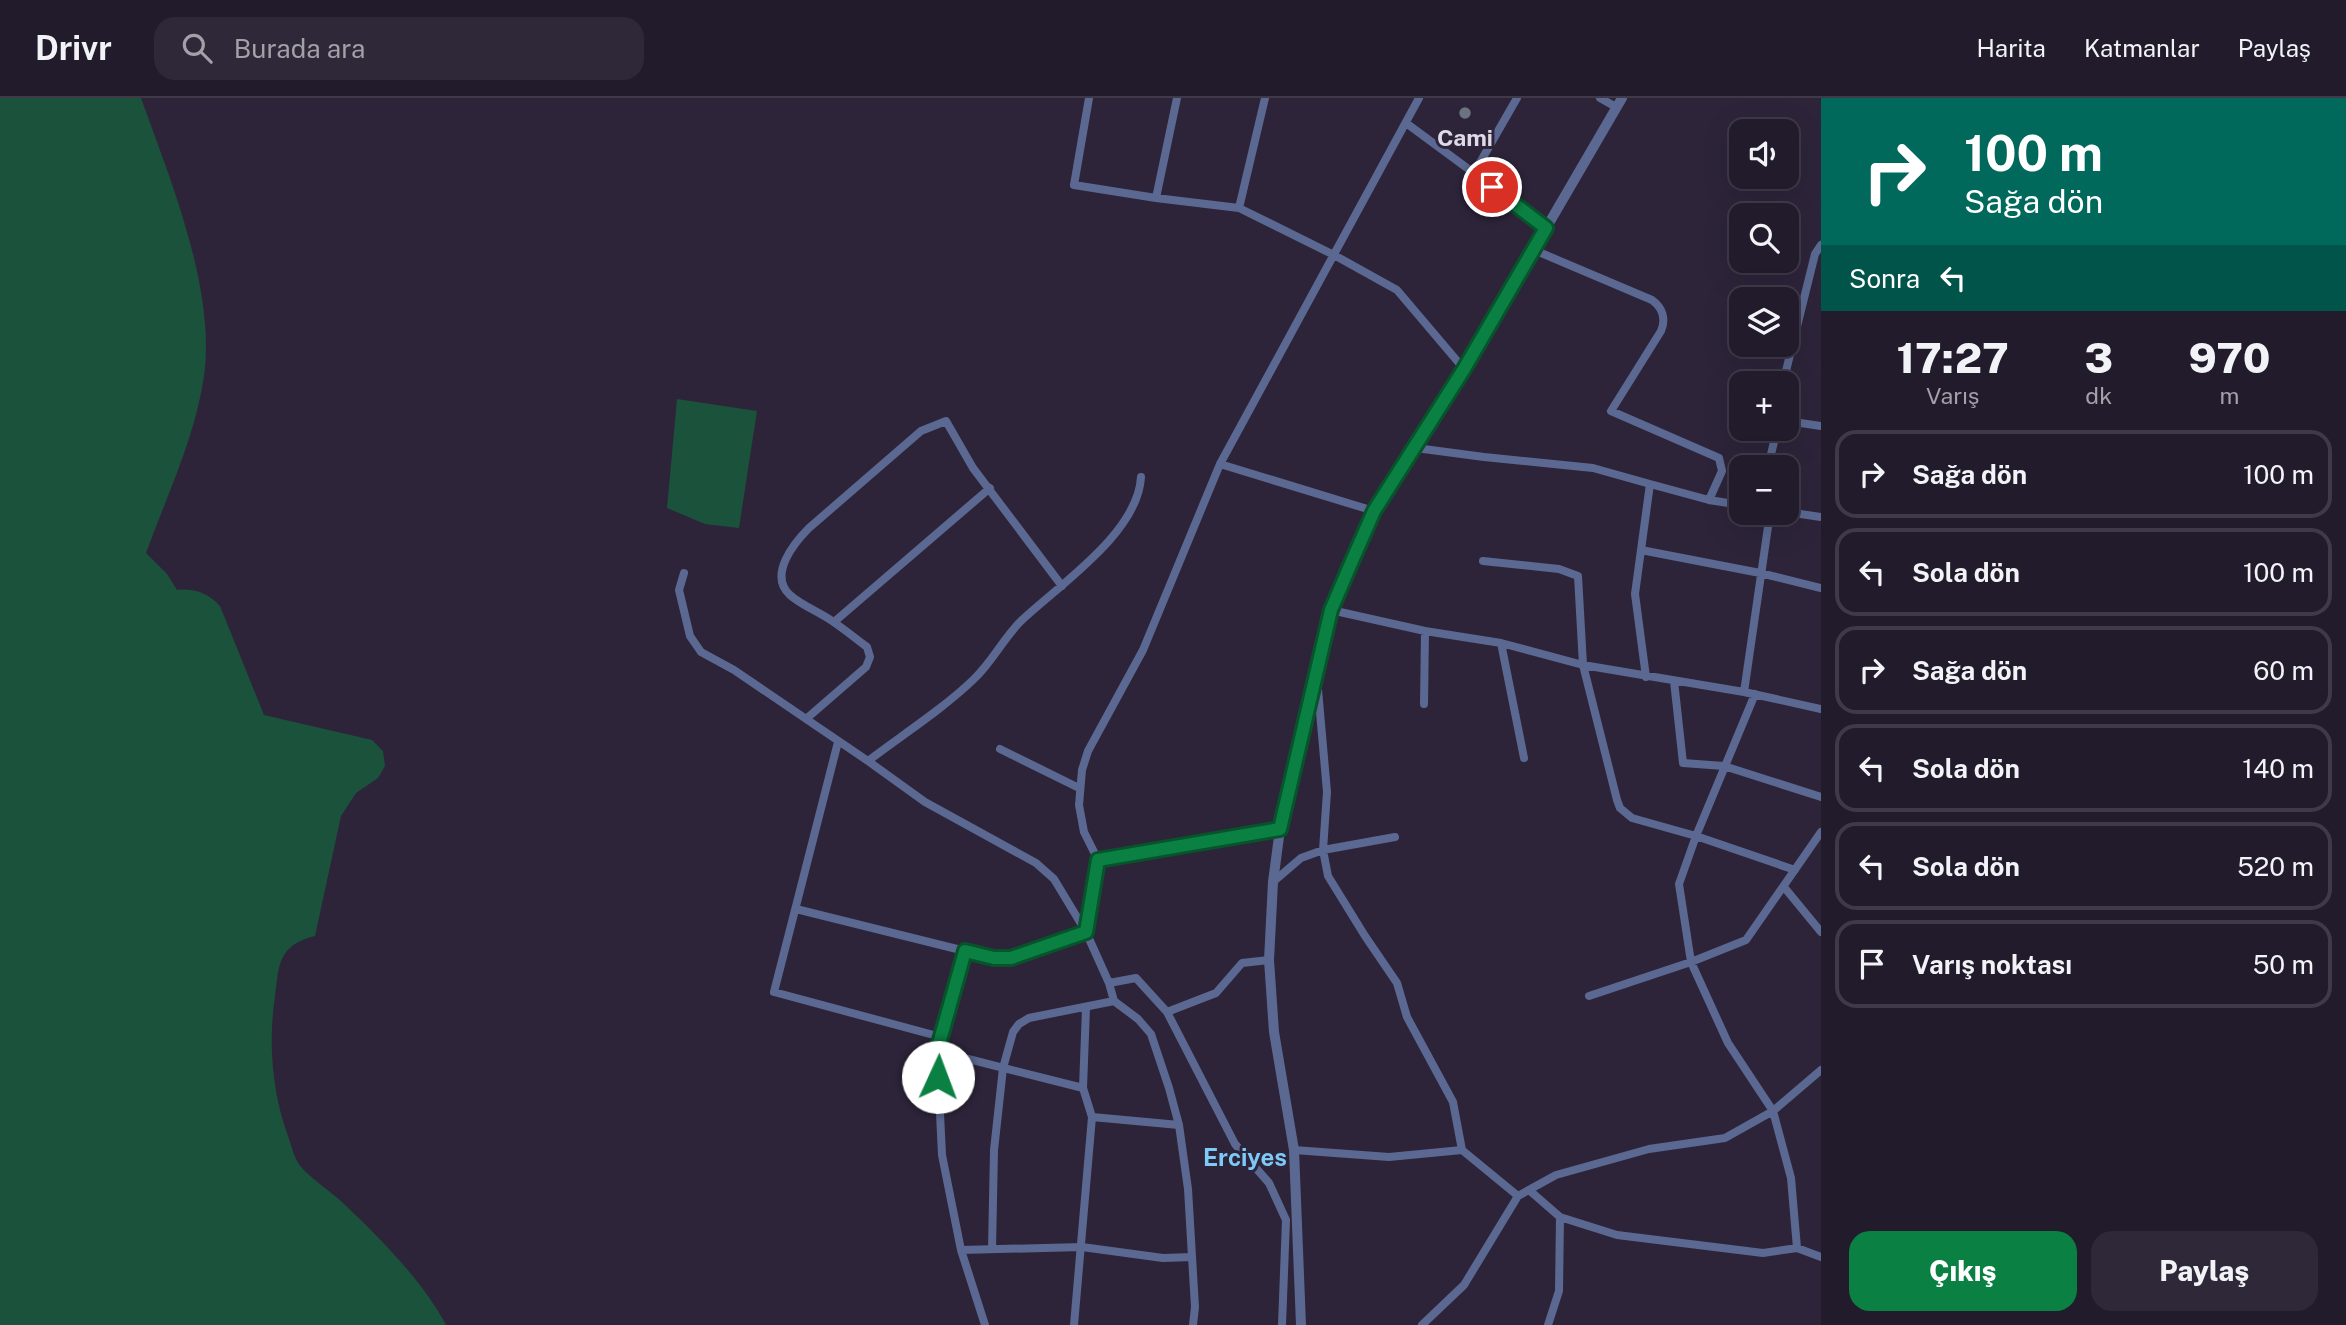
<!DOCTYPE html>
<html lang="tr">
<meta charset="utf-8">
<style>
:root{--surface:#221b2c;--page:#2e2838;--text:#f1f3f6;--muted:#a2a1a9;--line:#3f3948;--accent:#0b8043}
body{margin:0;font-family:"Public Sans",sans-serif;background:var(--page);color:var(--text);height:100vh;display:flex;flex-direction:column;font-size:26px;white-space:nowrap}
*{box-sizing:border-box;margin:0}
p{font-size:23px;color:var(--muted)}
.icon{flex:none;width:38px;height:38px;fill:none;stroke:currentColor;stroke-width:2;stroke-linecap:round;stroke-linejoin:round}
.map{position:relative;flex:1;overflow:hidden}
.side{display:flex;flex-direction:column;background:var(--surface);width:525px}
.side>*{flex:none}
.guide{background:#00695c;color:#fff;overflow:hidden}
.buttons{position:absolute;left:1729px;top:21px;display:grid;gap:14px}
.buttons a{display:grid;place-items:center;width:70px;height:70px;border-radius:14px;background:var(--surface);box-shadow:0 7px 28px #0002,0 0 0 2px var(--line);font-size:35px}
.pin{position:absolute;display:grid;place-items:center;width:60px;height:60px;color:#fff;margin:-30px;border:4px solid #fff;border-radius:50%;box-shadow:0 2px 7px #0007}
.me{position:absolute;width:77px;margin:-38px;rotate:2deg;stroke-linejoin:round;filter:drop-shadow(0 0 5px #0008)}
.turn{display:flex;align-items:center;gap:24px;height:147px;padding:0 28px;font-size:32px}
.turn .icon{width:91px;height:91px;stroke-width:2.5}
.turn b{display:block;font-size:49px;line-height:60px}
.then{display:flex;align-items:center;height:66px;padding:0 28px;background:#0003;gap:14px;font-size:26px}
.eta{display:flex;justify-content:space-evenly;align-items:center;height:119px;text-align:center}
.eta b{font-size:42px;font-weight:800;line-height:49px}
.button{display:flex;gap:14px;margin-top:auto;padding:14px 28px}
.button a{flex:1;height:80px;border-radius:21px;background:var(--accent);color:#fff;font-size:28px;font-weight:800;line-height:80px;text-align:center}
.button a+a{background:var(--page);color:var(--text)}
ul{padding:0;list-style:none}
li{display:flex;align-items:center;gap:21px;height:88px;margin:0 14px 10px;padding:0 14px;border:4px solid var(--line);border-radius:21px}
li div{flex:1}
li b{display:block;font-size:26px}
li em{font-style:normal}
header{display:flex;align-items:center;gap:42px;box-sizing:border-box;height:98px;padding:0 35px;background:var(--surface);border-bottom:2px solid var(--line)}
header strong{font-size:33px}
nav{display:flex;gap:38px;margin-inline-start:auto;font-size:24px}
.search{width:490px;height:63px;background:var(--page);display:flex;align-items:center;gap:18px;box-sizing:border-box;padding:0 24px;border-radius:21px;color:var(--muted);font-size:26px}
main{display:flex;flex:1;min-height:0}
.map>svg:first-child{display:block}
.green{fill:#1b523b}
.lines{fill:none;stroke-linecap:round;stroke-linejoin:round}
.minor{stroke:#5b6992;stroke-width:8}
.tertiary{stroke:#5b6992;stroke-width:10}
.route-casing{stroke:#07532c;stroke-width:18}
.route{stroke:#0b8043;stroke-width:12}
.worship-dot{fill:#6b7280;stroke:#2d243a;stroke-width:2.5}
.labels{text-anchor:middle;stroke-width:6;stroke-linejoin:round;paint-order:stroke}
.poi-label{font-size:23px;font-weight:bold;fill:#e0dae8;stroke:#2d243a}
.neighbourhood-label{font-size:24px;font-weight:bold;fill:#7dcaf8;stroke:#2d243a}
</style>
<header>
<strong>Drivr</strong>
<div class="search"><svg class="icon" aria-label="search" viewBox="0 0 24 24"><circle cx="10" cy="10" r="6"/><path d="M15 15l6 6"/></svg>Burada ara</div>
<nav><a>Harita</a><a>Katmanlar</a><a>Paylaş</a></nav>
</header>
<main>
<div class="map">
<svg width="1821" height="1227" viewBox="0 0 1821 1227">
<rect width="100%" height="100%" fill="#2d243a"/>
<path class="green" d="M0,0h141c29,81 75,191 63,278 -9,62 -37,119 -58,177l21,21 10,16c17,-2 31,3 43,16l44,109 108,25 11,11 2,15 -7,12 -22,15 -15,23 -26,120c-37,9 -36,29 -40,60 -7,48 -3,97 14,143 3,9 6,22 13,29 12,13 28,23 41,35 36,34 80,78 103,122h-446z
M677,301l80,12 -18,117 -34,-4 -38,-16z"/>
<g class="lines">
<path class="minor" d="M1089,0l-15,87 82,13 83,10 95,47 63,35 67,79
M1600,0l16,9
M1406,25l141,104
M1474,75l43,-75
M1156,100l21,-100
M1239,110l26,-110
M1534,152l118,50c11,8 14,19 9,31l-50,80 108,47 3,13 -13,29
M1783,285l32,-129 6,-9
M1787,323l34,5
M1416,350l68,9 109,11 57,16
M1220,366l154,47
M1768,369l9,-38
M1787,414l34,5
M1641,452l119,23 61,15
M1483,463l76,8 19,7 5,89 34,135 3,8 12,10 64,18 99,34
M684,475l-5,17 11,46 11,16 33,18 134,91 57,41 111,61 18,16 32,53 -75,26h-17l-29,-7 -28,100 5,104 19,95 24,75
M1331,512l94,21 76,12 82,22 161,27 77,17
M834,524l156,-134
M1501,545l23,115
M1646,579l-11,-83 15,-110 59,16 32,5
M1317,580l10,114 -4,58 5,26 37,60 32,47 10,34 46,85 9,48 56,46
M1674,583l9,82 41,3 97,31
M1744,594l26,-179
M1755,596l-59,142 -17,48 12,78 37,81 45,68 18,67 6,70
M1424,606l1,-73
M806,621l60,-52 4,-10 -3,-10c-12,-9 -23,-18 -35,-26 -13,-9 -31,-16 -42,-26 -22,-20 4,-52 19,-67l112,-97 25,-10 27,47 89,118
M838,644l-64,250 167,45
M1000,651l79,39
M868,663c34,-26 75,-52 106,-82 18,-17 29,-40 47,-58 38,-36 117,-88 120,-144
M1280,731l-182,31 -14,-28 -5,-27 3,-35 6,-19 55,-101 77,-186 199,-366
M1098,762l-12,72 23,51 5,18 24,18 13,15 18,54 10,37 9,64 7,118 -2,18
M1273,784l28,-24 22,-8 72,-13
M1784,789l37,45
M796,811l169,42
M1109,885l27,-5 31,34 68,132 34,39 17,37 -4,105
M1589,898l102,-34 55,-22 75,-108
M1167,914l49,-19 26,-30 27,-3
M937,953l146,37
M1092,1019l87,8
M1294,1052l95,7 73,-7
M1529,1092l31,27 57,18 146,18 34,-5 24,9
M992,1151l2,-99 9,-82 10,-36 6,-8 10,-6 85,-17
M961,1152l121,-3 81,11 29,-1
M1074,1227l18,-208 -9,-29 3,-80
M1422,1227l42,-40 54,-89 38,-21 93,-26 76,-11 48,-27 48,-41
M1548,1227l11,-34 1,-74"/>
<path class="tertiary" d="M1301,1227l-7,-175 -20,-118 -5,-72 4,-78 7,-53 51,-219 43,-99 90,-142 158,-271"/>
</g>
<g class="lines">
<g class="route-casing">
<path id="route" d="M938,979l-1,-26 28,-100 29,7h17l75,-26 12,-72 182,-31 51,-219 21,-49 22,-50 90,-142 82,-141 -54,-41"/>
</g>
<use href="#route" class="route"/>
</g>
<circle class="worship-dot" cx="1465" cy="15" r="7"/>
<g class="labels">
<g class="poi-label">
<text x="1465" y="48">Cami</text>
</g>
<g class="neighbourhood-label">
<text x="1245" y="1068">Erciyes</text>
</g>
</g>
</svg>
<div class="buttons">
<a><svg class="icon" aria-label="sound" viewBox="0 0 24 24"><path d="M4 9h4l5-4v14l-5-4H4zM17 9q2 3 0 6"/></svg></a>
<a><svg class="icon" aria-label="search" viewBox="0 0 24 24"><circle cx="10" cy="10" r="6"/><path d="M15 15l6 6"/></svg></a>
<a><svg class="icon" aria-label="layers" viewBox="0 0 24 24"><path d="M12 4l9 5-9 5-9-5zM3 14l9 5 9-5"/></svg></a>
<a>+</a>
<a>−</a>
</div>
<div class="pin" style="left:1492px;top:89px;background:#d93025"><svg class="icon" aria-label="arrive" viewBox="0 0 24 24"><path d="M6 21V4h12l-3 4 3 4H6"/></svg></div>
<svg class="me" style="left:938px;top:979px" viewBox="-20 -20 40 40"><circle r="19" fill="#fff"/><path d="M0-13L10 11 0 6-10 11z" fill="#0b8043"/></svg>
</div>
<section class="side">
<div class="guide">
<div class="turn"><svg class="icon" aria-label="right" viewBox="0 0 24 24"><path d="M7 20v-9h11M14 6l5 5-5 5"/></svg><div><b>100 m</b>Sağa dön</div></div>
<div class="then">Sonra<svg class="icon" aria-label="left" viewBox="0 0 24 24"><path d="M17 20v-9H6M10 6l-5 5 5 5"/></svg></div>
</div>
<div class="eta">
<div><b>17:27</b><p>Varış</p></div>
<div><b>3</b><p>dk</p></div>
<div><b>970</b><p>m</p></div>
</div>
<ul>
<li><svg class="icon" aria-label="right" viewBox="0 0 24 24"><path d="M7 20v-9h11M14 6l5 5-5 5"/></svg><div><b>Sağa dön</b></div><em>100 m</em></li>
<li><svg class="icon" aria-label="left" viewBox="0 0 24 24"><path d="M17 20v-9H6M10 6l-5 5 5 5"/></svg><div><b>Sola dön</b></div><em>100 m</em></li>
<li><svg class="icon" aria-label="right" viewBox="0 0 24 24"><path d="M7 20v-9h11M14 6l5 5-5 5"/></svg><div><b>Sağa dön</b></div><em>60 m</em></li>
<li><svg class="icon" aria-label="left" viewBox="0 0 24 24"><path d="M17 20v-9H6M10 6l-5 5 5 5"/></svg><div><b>Sola dön</b></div><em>140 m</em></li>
<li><svg class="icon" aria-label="left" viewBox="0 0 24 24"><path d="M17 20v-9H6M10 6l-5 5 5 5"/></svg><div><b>Sola dön</b></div><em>520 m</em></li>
<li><svg class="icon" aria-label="arrive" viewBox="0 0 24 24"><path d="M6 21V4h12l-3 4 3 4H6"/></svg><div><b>Varış noktası</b></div><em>50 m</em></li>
</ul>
<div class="button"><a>Çıkış</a><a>Paylaş</a></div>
</section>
</main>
